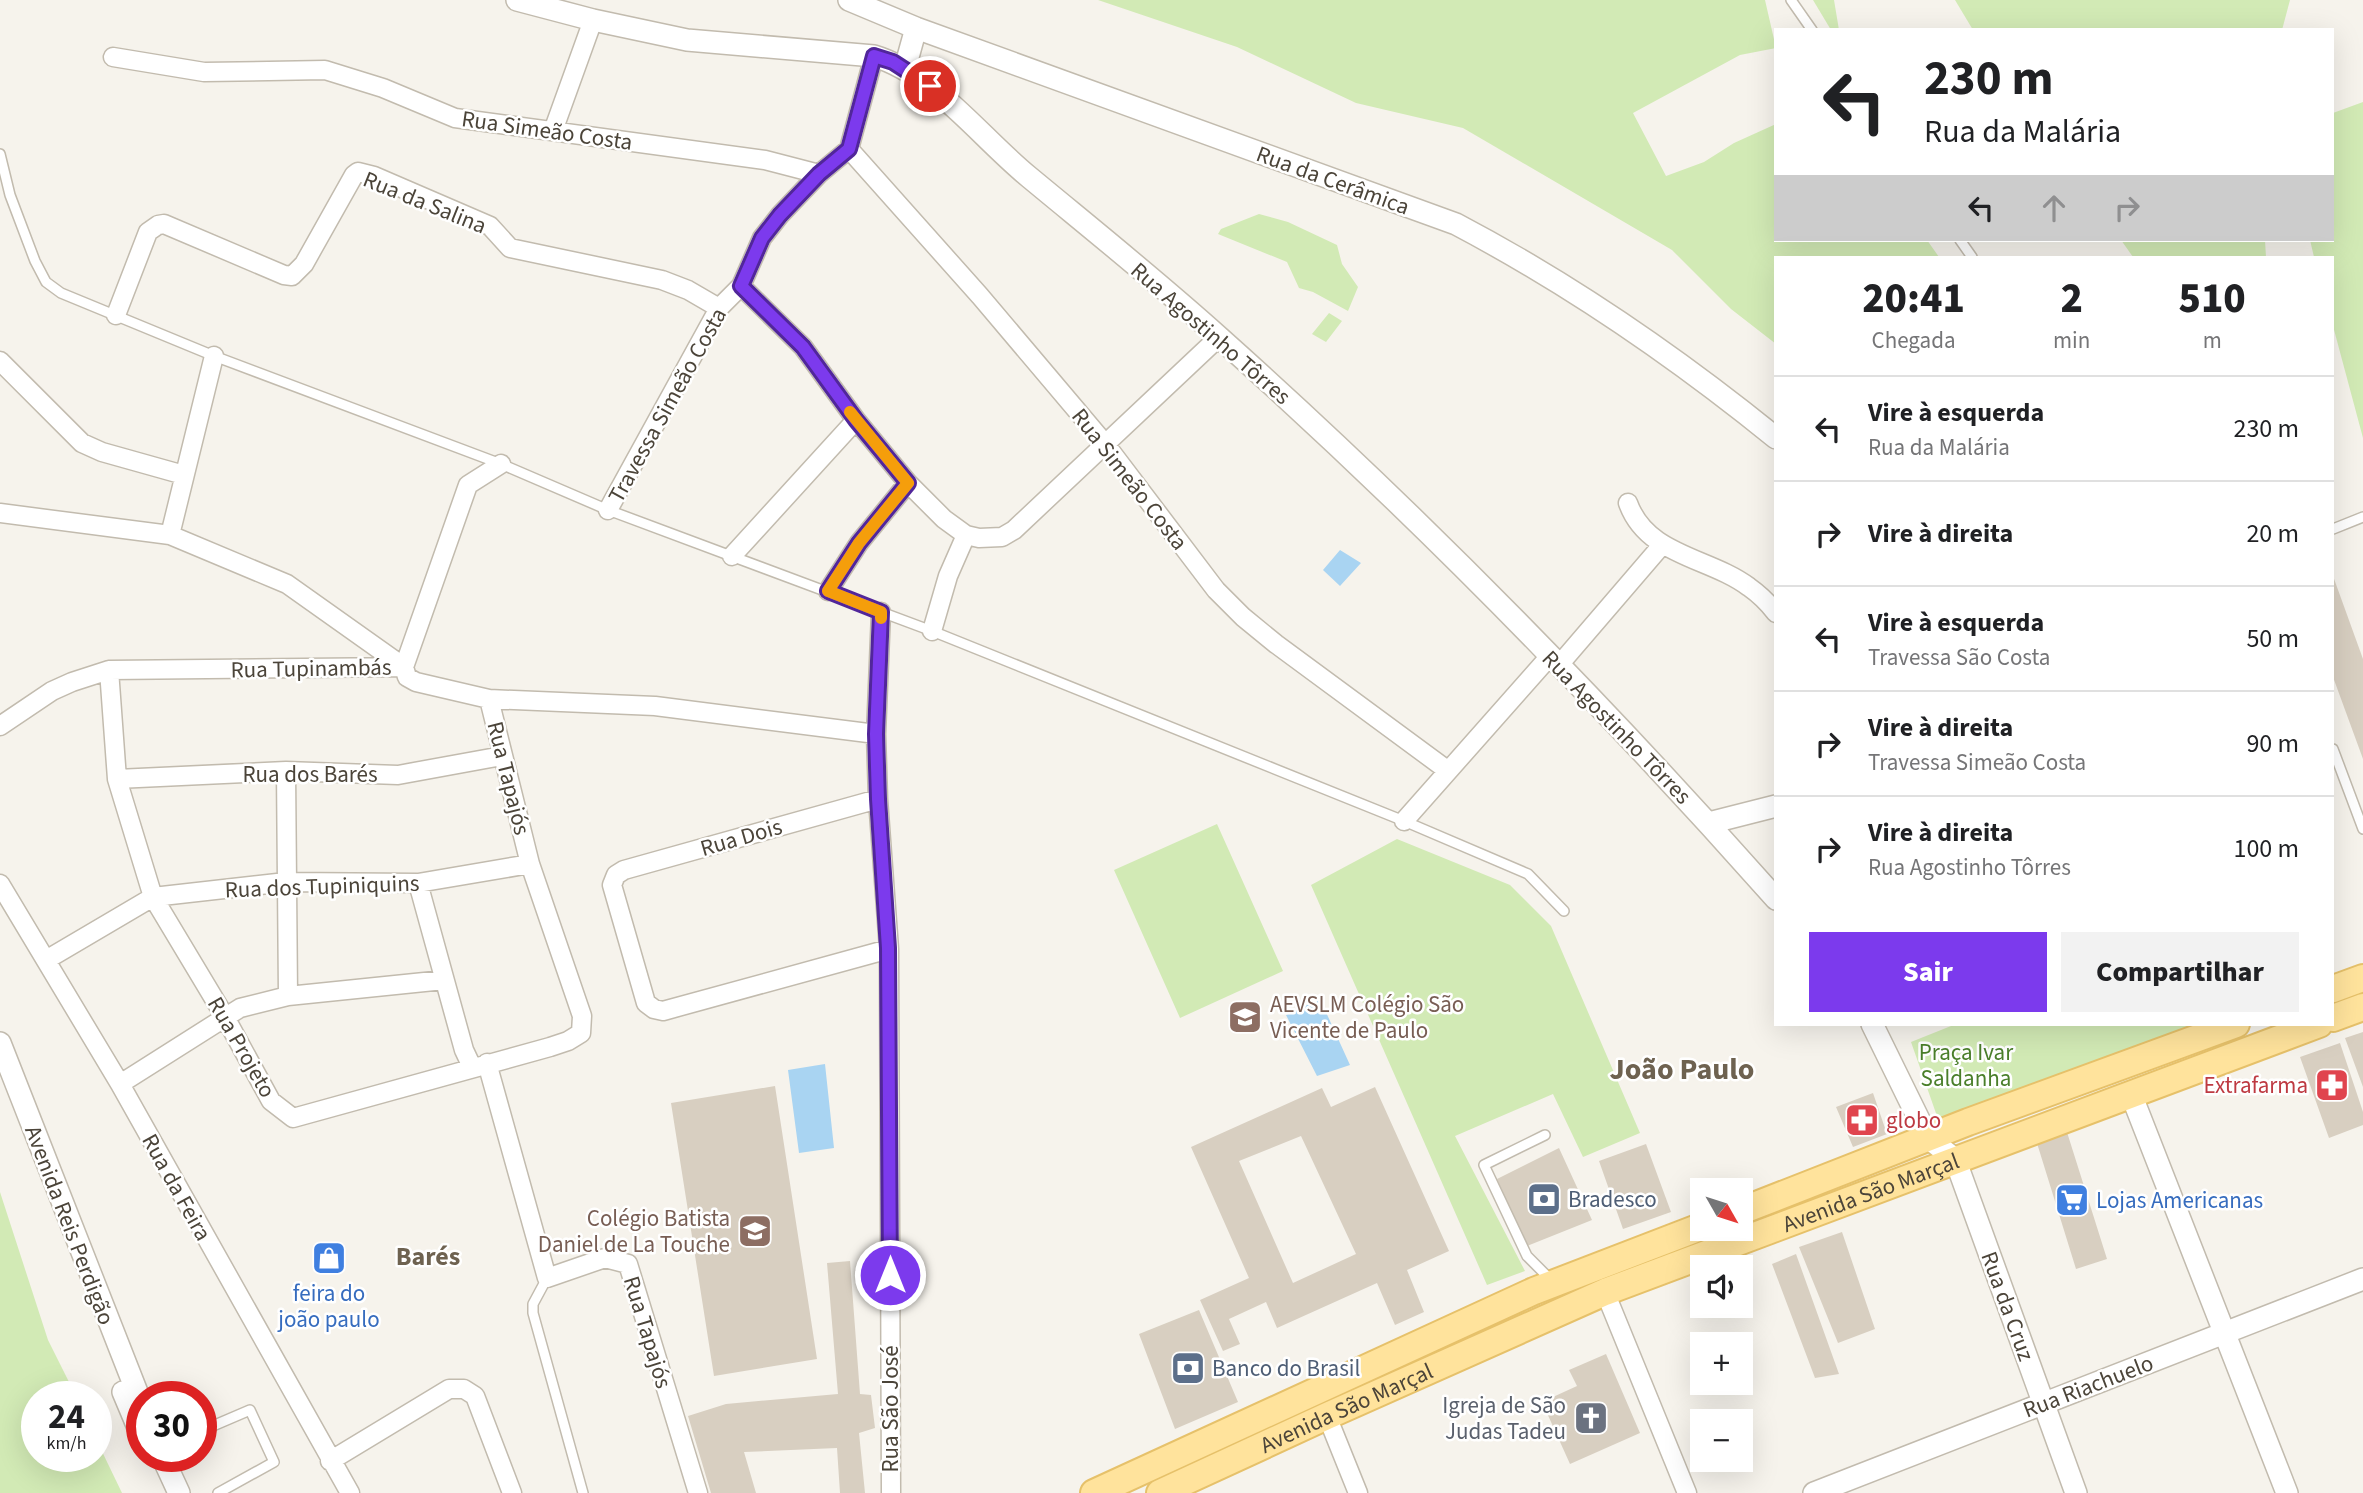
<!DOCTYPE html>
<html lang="pt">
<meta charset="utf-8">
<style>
:root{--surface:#fff;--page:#f2f2f2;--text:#202124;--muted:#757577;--line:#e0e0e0;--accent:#7c3aed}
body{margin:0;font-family:"Source Sans 3",sans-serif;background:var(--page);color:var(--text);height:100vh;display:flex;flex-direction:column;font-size:26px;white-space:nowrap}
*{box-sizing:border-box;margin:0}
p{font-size:23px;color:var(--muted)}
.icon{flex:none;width:38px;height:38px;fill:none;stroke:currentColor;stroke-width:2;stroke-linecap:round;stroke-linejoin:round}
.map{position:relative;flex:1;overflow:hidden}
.panel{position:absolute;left:1774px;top:256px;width:560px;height:770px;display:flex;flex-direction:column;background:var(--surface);border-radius:0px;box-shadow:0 7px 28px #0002}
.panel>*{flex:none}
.guide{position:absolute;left:1774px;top:28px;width:560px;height:214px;border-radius:0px;box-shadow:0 7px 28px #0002;background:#fff;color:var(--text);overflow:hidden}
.needle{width:46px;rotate:129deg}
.fabs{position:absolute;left:1690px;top:1178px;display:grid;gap:14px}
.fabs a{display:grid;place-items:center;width:63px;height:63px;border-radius:0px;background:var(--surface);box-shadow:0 7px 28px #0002;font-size:35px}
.speed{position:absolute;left:21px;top:1381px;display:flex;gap:14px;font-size:35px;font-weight:700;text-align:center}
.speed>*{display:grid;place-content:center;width:91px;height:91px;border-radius:50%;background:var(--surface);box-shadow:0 7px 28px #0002;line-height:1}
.speed small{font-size:18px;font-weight:400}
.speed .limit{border:10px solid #d22;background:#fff;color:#111}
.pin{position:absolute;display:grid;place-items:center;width:60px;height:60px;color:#fff;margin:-30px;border:4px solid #fff;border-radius:50%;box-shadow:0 2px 7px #0007}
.me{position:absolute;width:77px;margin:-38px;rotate:0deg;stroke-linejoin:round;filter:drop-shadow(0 0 5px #0008)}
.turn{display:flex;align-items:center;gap:24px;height:147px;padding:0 35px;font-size:32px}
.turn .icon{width:91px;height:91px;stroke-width:2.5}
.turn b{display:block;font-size:49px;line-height:60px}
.lanes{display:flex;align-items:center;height:66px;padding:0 35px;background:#0003;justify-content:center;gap:35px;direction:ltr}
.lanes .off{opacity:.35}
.eta{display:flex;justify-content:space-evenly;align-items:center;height:119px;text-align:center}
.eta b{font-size:42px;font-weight:800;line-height:49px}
.button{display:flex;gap:14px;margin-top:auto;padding:14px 35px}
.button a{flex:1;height:80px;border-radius:0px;background:var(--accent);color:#fff;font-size:28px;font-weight:800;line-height:80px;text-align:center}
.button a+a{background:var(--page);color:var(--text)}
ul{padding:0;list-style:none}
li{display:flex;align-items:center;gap:21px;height:105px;padding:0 35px;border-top:2px solid var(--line)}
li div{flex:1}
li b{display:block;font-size:26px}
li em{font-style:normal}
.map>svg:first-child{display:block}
.green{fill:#d2eab5}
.water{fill:#a9d4f2}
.building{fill:#d8cfc1;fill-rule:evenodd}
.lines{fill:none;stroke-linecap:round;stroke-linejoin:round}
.service-casing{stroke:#c2bbae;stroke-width:12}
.minor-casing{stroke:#c2bbae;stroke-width:21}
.tertiary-casing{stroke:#c2bbae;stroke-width:24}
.primary-casing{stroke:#e6c16a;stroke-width:30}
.service{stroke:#fff;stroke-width:9}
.minor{stroke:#fff;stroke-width:18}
.tertiary{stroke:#fff;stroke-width:21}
.primary{stroke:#ffe39c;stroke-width:26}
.route-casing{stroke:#51269a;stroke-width:18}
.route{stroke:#7c3aed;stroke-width:12}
.slow{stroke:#f59e0b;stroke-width:12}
.labels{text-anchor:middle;stroke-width:5;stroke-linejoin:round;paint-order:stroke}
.street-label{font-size:23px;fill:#4b4439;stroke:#fff}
.education-label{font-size:23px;fill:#785e54;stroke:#fff;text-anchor:start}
.park-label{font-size:23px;fill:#4a7f2a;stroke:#fff}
.health-label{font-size:23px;fill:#be3a42;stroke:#fff;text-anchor:end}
.service-label{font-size:23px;fill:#4e5e75;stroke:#fff;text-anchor:start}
.shop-label{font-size:23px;fill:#366cbe;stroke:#fff;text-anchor:start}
.worship-label{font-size:23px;fill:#5b616d;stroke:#fff;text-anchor:end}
.quarter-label{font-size:26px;font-weight:bold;fill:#6e6250;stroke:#fff}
.district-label{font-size:30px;font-weight:bold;fill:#6e6250;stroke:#fff}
</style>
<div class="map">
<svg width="2363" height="1493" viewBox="0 0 2363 1493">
<rect width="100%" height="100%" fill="#f6f3ec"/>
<path class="green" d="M1098,0h667l11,48 -36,7 -107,58 33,63 38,-14 30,-19 42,-19v116h151l12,17h-163v87l-45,-35 -59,-59 -209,-122 -107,-25 -119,-56z
M1813,0h21l5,30h-8z
M1955,0h335l-8,30h-309z
M2363,102v336l-30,-112v-69h-19l-4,-17h23v-127z
M1259,214l29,8 49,23 5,19 16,23 -10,24 -35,-19 -14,-4 -12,-26 -69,-28 3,-5z
M2121,240h144l1,17h-133z
M1329,313l13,8 -16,21 -14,-8z
M1217,824l66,147 -103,47 -66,-148z
M1397,839l113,46 41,41 89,207 -57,24 -30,-63 -98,42 70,135 -38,14 -176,-400z
M1956,1024h234l1,2 -253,93 -27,-77z
M0,1192l48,148 28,56h-39v60h59v-17l26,54h-122z"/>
<path class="water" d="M1340,550l21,13 -21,23 -17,-16z
M1320,999l30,66 -33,11 -31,-61z
M825,1064l9,84 -35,5 -11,-83z"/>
<path class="building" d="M2333,576l30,83v100l-30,-82z
M2363,1032v55l-18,-49z
M2340,1043l23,69v13l-34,13 -29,-81z
M775,1086l42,273 -103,17 -43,-273z
M1375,1087l74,164 -42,19 17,42 -29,13 -18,-42 -100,45 -11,-26 -37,17 11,25 -17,7 -23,-51 49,-22 -58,-131 131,-59 9,19zM1301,1136l55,118 -63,29 -54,-122z
M1873,1093l14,41 -34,13 -17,-40z
M2066,1129l41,130 -31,10 -40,-129z
M1646,1144l25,68 -48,17 -24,-68z
M1559,1148l33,72 -65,26 -30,-67z
M1842,1232l33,97 -37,14 -39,-96z
M1796,1254l43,120 -24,4 -43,-114z
M850,1261l10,133 11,1 4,33 -16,5 6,60h-25l-3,-45 -93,4 12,41h-45l-23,-77 38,-12 112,-10 -11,-131z
M1199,1310l39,92 -63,27 -36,-95z
M1606,1354l34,79 -70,31 -28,-62 35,-16 -8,-16z"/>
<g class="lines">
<g class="service-casing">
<path id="service" d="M1791,0l21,30
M0,154l10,41 25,66 11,21 15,11 153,63 287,108 107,46 324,121 472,190 124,53 36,37
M1960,240l12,17
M2333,529l30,-12
M2333,749l30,80
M1545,1135l-61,30 43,91 24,24
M547,1278l-14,26v9l50,180
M201,1431l49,-21 24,52 -56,31"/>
</g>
<g class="minor-casing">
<path id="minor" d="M113,57l91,15 121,-2 58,18 72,30 310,42 54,14
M553,131l40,-111
M849,149l131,147 126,149 110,145 27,27 33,27 171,126
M741,286l62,61 53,73 52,63 36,36 22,16 13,3 23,-1 12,-7 205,-193
M116,315l32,-83 10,-7 6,-1 120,51 8,1 12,-12 50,-89 4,-3 16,4 116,50 20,22 152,32 26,10 31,18
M0,361l82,82 20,9 82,23
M1628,503c19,53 81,54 121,84 10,7 20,17 27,26
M608,510l111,-202 22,-22 21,-48 18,-23 39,-41 30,-25 25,-93
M0,513l170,22 117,49 117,83
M170,535l44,-179
M732,556l124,-136
M828,591l31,-48 49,-60
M881,612l-5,122 2,65 11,150 2,544
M932,631l16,-55 18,-41
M1559,665l103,-120
M404,667l3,10 9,5 73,17 166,7 221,28
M404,667l64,-182 33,-21
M109,670l8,109 36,118 72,120 46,84 22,17 257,-71 18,-6 13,-8 1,-17 -52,-152 -41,-165
M0,726l52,-35 20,-9 37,-12 295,-3
M286,771l2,225
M117,779l169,-8 112,4 104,-19
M878,799l-254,71 -8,5 -4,10 34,118 8,6 9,2 226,-62
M1404,821l146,-165
M418,883l46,167 8,17
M0,884l120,200 230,409
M46,960l107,-63 133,-15 132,1 112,-19
M487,1063l60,215 58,-20 23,6 70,229
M120,1084l120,-76 48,-12 156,-16
M1605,1292l82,201
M1327,1416l31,77
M330,1461l119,-72h15l11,7 37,97"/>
</g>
<g class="tertiary-casing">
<path id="tertiary" d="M517,0l76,20 94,20 187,16c60,18 107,82 155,121 64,53 129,105 191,161 196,175 381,364 556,561
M849,0l67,28 540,196c114,60 220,133 320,214
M905,68l11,-40
M1709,823l67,-17
M1872,1024l56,114 27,21 121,334
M0,1043l142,362
M2131,1094l156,399
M123,1392l19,45
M162,1456l17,37
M1814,1493l549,-214"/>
</g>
<g class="primary-casing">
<g id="primary">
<path d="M2333,989l30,-11"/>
<path d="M2333,1018l30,-11"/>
<path d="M1741,1211l227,-89 268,-98"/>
<path d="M1094,1493l440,-202 169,-65"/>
<path id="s1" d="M1160,1493l167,-77 278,-124 714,-268"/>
</g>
</g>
<use href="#service" class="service"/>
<use href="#minor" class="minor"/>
<use href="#tertiary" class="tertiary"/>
<use href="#primary" class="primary"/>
</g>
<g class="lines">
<g class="route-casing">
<path id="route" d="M890,1275l-2,-327 -10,-149 -2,-65 5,-122 -53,-21 31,-48 49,-60 -52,-63 -53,-73 -62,-61 21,-48 18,-23 39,-41 30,-25 25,-93 19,6 37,24"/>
</g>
<use href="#route" class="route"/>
<path class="slow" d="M850,412l58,71 -49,60 -31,48 53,21v6"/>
</g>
<defs>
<g id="school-square" transform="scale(1.75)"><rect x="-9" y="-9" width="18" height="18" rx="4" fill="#8d6e63" stroke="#fff"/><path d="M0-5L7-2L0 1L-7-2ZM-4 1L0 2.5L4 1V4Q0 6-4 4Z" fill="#fff"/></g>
<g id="pharmacy-square" transform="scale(1.75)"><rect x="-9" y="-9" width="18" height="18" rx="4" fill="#e0444e" stroke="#fff"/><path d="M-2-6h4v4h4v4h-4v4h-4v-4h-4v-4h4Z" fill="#fff"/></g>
<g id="bank-square" transform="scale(1.75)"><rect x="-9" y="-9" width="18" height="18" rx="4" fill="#5c6f8a" stroke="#fff"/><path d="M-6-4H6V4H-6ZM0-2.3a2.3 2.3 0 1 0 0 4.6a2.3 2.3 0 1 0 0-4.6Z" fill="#fff"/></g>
<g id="supermarket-square" transform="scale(1.75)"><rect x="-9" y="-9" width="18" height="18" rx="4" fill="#3f7fe0" stroke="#fff"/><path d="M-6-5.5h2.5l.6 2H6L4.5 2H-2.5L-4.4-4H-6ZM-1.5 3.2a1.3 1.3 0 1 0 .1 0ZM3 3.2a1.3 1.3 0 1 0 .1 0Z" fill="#fff"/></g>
<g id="shop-square" transform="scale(1.75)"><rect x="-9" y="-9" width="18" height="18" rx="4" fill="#3f7fe0" stroke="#fff"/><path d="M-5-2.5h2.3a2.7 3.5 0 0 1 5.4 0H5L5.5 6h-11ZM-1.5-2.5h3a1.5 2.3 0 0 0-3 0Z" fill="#fff"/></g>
<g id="church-square" transform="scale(1.75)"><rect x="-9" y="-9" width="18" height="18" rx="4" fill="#6b7280" stroke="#fff"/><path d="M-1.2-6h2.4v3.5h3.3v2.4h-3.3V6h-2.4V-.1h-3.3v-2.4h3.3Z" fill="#fff"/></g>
</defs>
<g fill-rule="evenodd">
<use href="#school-square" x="1245" y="1017"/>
<use href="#pharmacy-square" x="2332" y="1085"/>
<use href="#pharmacy-square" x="1862" y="1120"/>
<use href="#bank-square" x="1544" y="1199"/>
<use href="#supermarket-square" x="2072" y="1200"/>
<use href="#school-square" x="755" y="1231"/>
<use href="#shop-square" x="329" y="1258"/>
<use href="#bank-square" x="1188" y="1368"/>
<use href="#church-square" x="1591" y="1418"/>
</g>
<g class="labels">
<g class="street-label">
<text transform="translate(547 130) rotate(8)" y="8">Rua Simeão Costa</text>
<text transform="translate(1333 180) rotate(20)" y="8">Rua da Cerâmica</text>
<text transform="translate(425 202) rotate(22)" y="8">Rua da Salina</text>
<text transform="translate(1211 333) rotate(41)" y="8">Rua Agostinho Tôrres</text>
<text transform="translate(667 405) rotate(-61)" y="8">Travessa Simeão Costa</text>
<text transform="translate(1130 479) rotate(52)" y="8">Rua Simeão Costa</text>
<text transform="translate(311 668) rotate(-1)" y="8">Rua Tupinambás</text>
<text transform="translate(1617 727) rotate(46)" y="8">Rua Agostinho Tôrres</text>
<text x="310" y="782">Rua dos Barés</text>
<text transform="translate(509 778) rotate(76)" y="8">Rua Tapajós</text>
<text transform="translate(741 837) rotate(-16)" y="8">Rua Dois</text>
<text transform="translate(322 886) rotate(-2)" y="8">Rua dos Tupiniquins</text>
<text transform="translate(242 1047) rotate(60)" y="8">Rua Projeto</text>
<text transform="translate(177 1187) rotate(61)" y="8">Rua da Feira</text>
<text dy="8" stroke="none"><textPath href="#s1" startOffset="772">Avenida São Marçal</textPath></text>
<text transform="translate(70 1225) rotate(69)" y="8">Avenida Reis Perdigão</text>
<text transform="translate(2008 1306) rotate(70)" y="8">Rua da Cruz</text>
<text transform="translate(648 1332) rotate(73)" y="8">Rua Tapajós</text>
<text transform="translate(2088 1386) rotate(-21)" y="8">Rua Riachuelo</text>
<text dy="8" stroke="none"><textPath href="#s1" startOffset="205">Avenida São Marçal</textPath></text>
<text transform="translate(890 1409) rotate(-90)" y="8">Rua São José</text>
</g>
<g class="education-label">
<text x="1270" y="1012">AEVSLM Colégio São<tspan x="1270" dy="26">Vicente de Paulo</tspan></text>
<text x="730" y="1226" text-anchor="end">Colégio Batista<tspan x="730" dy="26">Daniel de La Touche</tspan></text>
</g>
<g class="park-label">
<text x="1966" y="1060">Praça Ivar<tspan x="1966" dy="26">Saldanha</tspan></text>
</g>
<g class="health-label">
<text x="2308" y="1093">Extrafarma</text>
<text x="1886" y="1128" text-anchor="start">globo</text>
</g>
<g class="service-label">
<text x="1568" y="1207">Bradesco</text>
<text x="1212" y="1376">Banco do Brasil</text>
</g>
<g class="shop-label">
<text x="2096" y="1208">Lojas Americanas</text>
<text x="329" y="1301" text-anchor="middle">feira do<tspan x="329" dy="26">joão paulo</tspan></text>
</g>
<g class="worship-label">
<text x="1566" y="1413">Igreja de São<tspan x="1566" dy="26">Judas Tadeu</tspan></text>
</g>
<g class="quarter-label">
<text x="428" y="1265">Barés</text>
</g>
<g class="district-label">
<text x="1682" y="1079">João Paulo</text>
</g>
</g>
</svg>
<div class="fabs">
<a><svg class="needle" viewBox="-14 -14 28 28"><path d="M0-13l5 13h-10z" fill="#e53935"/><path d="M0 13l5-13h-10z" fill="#757577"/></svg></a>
<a><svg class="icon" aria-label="sound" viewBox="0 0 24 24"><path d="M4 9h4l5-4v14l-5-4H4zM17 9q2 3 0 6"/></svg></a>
<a>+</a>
<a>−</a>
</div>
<div class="speed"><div>24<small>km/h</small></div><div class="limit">30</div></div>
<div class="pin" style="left:930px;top:86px;background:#d93025"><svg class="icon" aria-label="arrive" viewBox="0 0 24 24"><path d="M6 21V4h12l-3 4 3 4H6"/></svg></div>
<svg class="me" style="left:890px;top:1275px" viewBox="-20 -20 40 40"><circle r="17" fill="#7c3aed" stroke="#fff" stroke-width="3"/><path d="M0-11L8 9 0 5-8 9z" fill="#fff"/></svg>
<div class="guide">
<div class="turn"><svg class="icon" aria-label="left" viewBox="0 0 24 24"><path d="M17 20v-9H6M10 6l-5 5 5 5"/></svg><div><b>230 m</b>Rua da Malária</div></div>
<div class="lanes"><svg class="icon" aria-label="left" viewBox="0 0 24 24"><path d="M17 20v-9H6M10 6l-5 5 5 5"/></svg><svg class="icon off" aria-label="ahead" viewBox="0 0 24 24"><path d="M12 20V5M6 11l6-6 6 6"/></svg><svg class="icon off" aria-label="right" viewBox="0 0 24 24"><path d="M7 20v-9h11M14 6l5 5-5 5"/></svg></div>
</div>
<section class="panel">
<div class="eta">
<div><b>20:41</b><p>Chegada</p></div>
<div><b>2</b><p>min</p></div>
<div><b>510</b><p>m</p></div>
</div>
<ul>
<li><svg class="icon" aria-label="left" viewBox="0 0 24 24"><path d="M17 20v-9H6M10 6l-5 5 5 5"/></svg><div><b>Vire à esquerda</b><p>Rua da Malária</p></div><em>230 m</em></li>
<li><svg class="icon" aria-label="right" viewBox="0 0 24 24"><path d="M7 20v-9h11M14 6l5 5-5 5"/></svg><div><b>Vire à direita</b></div><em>20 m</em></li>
<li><svg class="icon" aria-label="left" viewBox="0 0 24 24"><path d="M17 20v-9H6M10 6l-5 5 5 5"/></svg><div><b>Vire à esquerda</b><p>Travessa São Costa</p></div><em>50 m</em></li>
<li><svg class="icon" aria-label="right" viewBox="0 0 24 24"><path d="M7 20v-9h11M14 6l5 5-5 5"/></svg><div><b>Vire à direita</b><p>Travessa Simeão Costa</p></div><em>90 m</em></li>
<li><svg class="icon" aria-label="right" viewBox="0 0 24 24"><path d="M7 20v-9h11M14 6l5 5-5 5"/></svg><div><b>Vire à direita</b><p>Rua Agostinho Tôrres</p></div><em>100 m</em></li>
</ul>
<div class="button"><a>Sair</a><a>Compartilhar</a></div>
</section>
</div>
